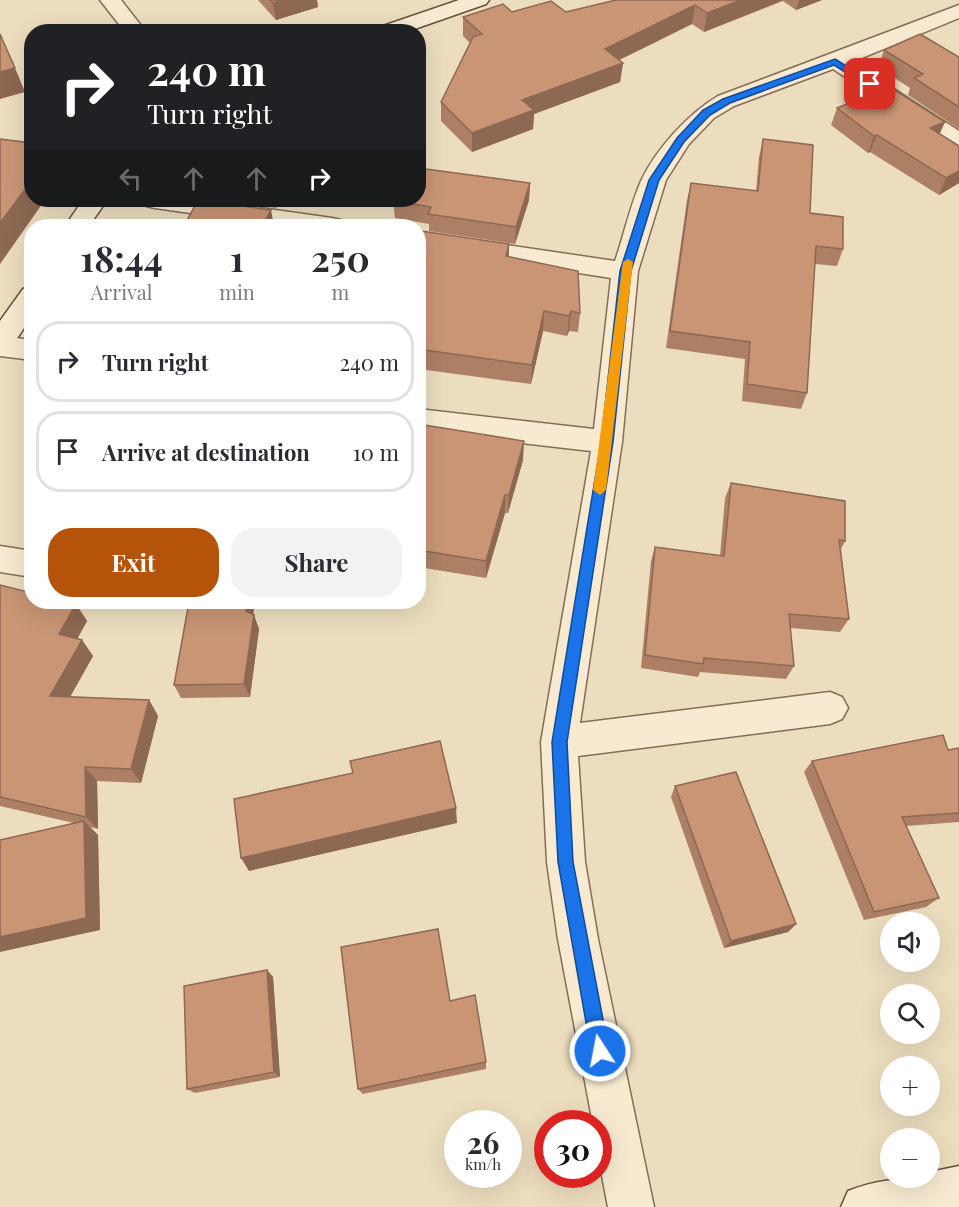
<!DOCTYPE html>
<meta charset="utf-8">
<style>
:root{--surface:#fff;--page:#f2f2f3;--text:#2b2b33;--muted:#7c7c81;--line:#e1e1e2;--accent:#b45309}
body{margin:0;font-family:"Playfair Display",serif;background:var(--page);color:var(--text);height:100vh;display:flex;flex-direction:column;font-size:22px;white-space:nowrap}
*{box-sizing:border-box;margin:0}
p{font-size:20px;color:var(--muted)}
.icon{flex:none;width:33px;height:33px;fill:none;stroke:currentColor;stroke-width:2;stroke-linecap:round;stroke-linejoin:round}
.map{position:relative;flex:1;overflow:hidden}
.sheet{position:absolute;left:24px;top:219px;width:402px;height:390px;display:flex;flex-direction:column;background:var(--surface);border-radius:24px;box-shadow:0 6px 24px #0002}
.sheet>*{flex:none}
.hud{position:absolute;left:24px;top:24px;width:402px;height:183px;border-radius:24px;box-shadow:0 6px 24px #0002;background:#202124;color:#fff;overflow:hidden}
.controls{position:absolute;left:880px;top:912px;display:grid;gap:12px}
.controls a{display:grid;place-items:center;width:60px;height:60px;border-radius:50%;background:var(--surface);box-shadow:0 6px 24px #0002;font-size:30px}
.speed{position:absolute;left:444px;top:1110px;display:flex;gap:12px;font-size:30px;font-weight:700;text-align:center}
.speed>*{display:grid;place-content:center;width:78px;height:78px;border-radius:50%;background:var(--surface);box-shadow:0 6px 24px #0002;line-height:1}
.speed small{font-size:15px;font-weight:400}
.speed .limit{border:9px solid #d22;background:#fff;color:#111}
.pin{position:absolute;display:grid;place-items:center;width:51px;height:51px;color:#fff;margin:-26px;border-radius:12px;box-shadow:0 3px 9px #0006}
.me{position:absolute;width:66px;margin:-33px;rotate:349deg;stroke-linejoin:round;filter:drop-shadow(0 0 4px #0008)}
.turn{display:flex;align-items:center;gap:21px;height:126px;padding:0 24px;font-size:27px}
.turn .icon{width:78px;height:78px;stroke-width:2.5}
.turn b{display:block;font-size:42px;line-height:51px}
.lanes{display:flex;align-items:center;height:57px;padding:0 24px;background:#0003;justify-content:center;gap:30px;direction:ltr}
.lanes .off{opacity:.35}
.eta{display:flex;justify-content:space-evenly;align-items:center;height:102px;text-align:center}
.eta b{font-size:36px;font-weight:700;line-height:42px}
.action{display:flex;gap:12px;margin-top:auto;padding:12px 24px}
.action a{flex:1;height:69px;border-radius:24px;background:var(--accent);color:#fff;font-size:24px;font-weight:700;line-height:69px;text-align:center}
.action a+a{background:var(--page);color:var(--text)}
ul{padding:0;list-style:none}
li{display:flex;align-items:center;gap:18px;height:81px;margin:0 12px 9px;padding:0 12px;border:3px solid var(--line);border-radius:24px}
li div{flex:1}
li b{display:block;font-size:22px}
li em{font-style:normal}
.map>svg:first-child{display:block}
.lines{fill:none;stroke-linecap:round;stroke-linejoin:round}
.street-casing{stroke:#846d58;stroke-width:3}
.secondary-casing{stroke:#654f3b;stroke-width:3}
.street{fill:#f7ead1;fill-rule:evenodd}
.secondary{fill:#f7ead1;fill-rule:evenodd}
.wall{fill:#ad8065}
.shaded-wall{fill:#8d6852}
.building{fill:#c99575;stroke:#8d6852;stroke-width:1.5}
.route{fill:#1a73e8;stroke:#114b97;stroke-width:1.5}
.slow{fill:#f59e0b}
</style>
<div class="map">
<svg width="959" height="1207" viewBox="0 0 959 1207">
<rect width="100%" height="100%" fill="#ecddbe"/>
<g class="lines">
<g class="street-casing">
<path id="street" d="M100,0h21l25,32h-21z
M959,5v13l-107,44 107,69v17l-8,-2 -118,-77 -99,37 -20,12 -25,26 -23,36 -28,91 -16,171 -42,281 250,-31 12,5 6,11 -6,11 -12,5 -252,32 7,106 13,77 56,268h-46l-10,-52v-31h-5l-35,-185 -11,-77 -6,-120 50,-291 -173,-20v-22l176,20 17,-151 -193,-30v-16l197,29c9,-26 15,-55 26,-80 15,-32 47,-67 77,-85z
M143,200h62l127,18 9,2 4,6h-64l-126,-18 -9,-2z
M0,336l32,4v20l-32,-4z
M0,546l32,5v26l-32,-5z"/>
</g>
<g class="secondary-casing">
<path id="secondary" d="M459,0h30l-3,4 -80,28h-32l3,-4z
M83,200h24l-18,26h-24z
M32,286v30l-22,33 -10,3v-31l23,-32z
M959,1166v41h-118l7,-16c27,-11 53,-13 82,-13v-6z"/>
</g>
<use href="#street" class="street"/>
<use href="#secondary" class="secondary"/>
</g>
<path class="wall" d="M258,0h59l1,7 -42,13z
M616,0h206l-26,10 -13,-9 -79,31 -12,-8 -73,36 4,3 -3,19 -86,32 -1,15 -61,23 -31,-31v-19l29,-59 -7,-7v-19l49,-5h54z
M884,50l75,7v72l-51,-34 2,-7 -32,-21z
M837,108l103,26 19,49 -20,12 -69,-43 -2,1 -37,-28z
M763,139l47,74 33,36 -6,17 -22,-2 -8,129 -6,16 -59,-8 3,-42 -79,-11 21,-148 4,-17 65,8 3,-34z
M530,183l-1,17 -14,44 -86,-13v-7l-34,-6 -2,-17z
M218,200h62l-4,8z
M418,238l91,19 71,56 -2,19 -9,-1 -2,5 -24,-5 -12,53 -105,-14 -8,21z
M418,424l105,36 -15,53h-3l-19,65 -68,-11z
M731,483l114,58 -4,8 8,70 -9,13 -50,-4 4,38 -8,13 -86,-7 -2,5 -57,-9 10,-107 4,-14 65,9 5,-58z
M0,585l76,19 11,17 -10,18 5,1 11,16 -23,41 79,3 9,16 -17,67 -44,-2 1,48 -8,-2 8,8 2,95 -26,-107 -74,-17z
M254,608l-1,7 6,14 -9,68 -69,1 -7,-13z
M959,748v74l-53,4 33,72 -13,9 -62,13 -60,-148 8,-11 136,-11z
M675,786l121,138 -8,8 -64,16 -53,-151z
M267,970l6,7 7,100 -85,16 -8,-4z
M450,1001l36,61v7l-123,25 -5,-5z"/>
<path class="shaded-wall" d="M283,0h34l1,7 -42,13 -3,-17z
M741,0h42l-79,32 3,-19z
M799,0h23l-26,10z
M695,5l-3,19 -89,44 2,-19z
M623,63l-3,19 -86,32 -1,15 -61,23v-19l50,-33z
M15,68l10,24 -25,7v-27z
M945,122l-8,18 -7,-12z
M877,135l-7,17 -2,1 6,-17z
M959,171v12l-20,12 7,-17z
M32,180v20h13l-45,64v-41z
M530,183l-1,17 -14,44 1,-17z
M274,200h6l-4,8z
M271,210l3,16h-12z
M509,244v20l-3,-8z
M544,311l-1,20 -12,53 1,-19z
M571,311l-2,20 -2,5 2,-20z
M425,350l1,20 -8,21v-23z
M524,441l-1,19 -15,53 1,-18z
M505,495v18l-19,65v-17z
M248,602h4l2,6 -2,17 -6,-14z
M76,604l11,17 -16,29 -12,-16z
M254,615l5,14 -9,68 -6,-13z
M82,640l11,16 -31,55 -12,-15z
M149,700l9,16 -17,67 -10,-14z
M85,767l12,14 1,48 -12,-12z
M456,808l1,15 -208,48 -8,-13z
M84,821l14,14 2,95 -100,22v-15z
M796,924l-8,8 -64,16 7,-7z
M267,970l6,7 7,100 -6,-5z"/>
<path class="building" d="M270,0h13l-10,3z
M616,0h125l-34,13 -12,-8 -90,44 18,14 -101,37 12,10 -62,23 -31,-31 32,-65 9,-3 -19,-17 40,-13 9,8 39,-11 15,11z
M0,34l15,34 -15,4z
M920,34l39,23v50l-45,-29 9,-4 -39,-24z
M890,87l55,35 -15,6 29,18v25l-13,7 -69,-43 -3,1 -37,-28z
M0,139l32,4v37l-32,43z
M763,139l50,6 -3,68 33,4v32l-27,-3 -9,147 -60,-9 3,-42 -80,-11 21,-148 67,8z
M418,168l112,15 -14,44 -88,-13 3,-7 -38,-6 1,-1h24z
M198,200l73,10 -9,16h-78z
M421,231l88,13 -3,12 72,15 2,42 -9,-2 -2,5 -25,-5 -12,54 -107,-15 -7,18v-130z
M418,424l106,17 -15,54h-4l-19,66 -68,-11z
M731,483l114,18v40l-6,-1 10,79 -60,-5 5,52 -90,-8 -1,6 -58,-9 10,-108 69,9z
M0,585l32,8v9h33l11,2 -17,30 23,6 -32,56 99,4 -18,69 -46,-2 1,50 -86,-20z
M189,602h59l-2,9 8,4 -10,69 -70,1z
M943,735l5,15 11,-2v65l-57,4 37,81 -65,14 -62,-151z
M440,741l16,67 -215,50 -7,-59 119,-26 -3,-12z
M736,772l60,152 -65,17 -56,-155z
M84,821l2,97 -86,19v-97z
M438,929l12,72 25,-6 11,67 -128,27 -17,-142z
M267,970l7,102 -87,17 -3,-103z"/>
<path class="route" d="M835,59l40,25 -8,2 -33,-21 -104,38 -20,12 -26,27 -25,38 -28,91 -18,171 -46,300 6,120 36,189 -3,6 -6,2 -6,-2 -3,-6 -33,-189 -6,-120 49,-300 19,-171 29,-91 28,-42 26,-28 20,-11z"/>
<path class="slow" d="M628,259l5,3 -27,228 -6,5 -7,-5 30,-228z"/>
</svg>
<div class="controls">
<a><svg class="icon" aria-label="sound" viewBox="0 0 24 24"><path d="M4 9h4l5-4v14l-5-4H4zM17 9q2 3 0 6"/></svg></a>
<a><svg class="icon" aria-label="search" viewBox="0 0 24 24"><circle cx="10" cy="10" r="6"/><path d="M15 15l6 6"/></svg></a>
<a>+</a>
<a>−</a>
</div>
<div class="speed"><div>26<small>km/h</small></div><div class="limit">30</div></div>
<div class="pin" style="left:870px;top:84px;background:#d93025"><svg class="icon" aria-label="arrive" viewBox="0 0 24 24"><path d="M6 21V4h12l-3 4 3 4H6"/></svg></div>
<svg class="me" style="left:600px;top:1051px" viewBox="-20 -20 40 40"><circle r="17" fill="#1a73e8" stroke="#fff" stroke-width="3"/><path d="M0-11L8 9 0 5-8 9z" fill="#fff"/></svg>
<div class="hud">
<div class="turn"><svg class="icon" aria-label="right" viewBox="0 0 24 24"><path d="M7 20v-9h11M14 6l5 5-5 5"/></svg><div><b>240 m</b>Turn right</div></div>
<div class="lanes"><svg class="icon off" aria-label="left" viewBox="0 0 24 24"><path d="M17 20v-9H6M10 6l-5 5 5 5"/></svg><svg class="icon off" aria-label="ahead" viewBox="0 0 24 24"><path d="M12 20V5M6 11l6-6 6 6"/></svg><svg class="icon off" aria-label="ahead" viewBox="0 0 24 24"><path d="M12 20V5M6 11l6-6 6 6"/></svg><svg class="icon" aria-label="right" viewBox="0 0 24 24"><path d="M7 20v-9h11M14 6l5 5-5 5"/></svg></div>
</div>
<section class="sheet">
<div class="eta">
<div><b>18:44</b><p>Arrival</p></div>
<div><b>1</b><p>min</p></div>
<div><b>250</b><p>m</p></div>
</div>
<ul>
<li><svg class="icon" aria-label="right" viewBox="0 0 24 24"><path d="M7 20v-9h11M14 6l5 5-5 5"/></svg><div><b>Turn right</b></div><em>240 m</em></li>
<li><svg class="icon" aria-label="arrive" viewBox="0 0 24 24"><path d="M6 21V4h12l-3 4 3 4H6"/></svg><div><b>Arrive at destination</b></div><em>10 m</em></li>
</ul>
<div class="action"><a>Exit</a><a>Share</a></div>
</section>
</div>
